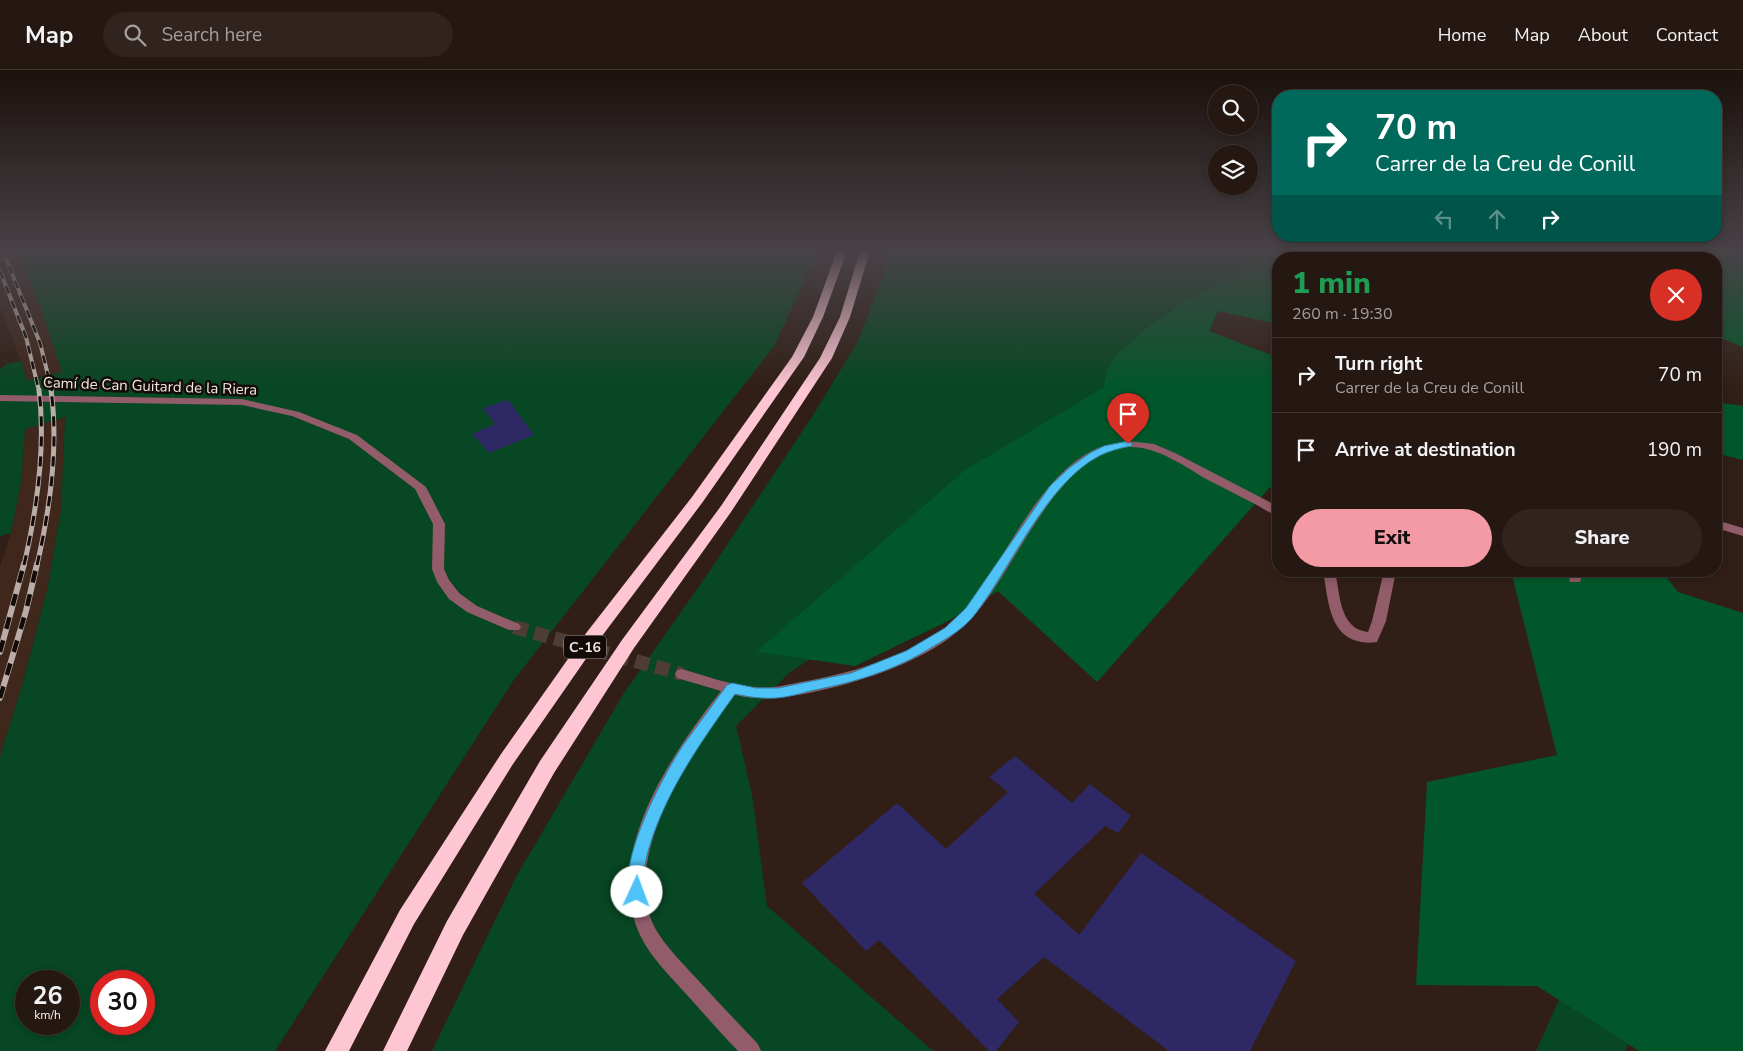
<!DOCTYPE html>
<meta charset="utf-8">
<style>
:root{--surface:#251711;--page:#31241f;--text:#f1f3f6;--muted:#a39f9f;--line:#423631;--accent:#f49aa5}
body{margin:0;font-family:"Nunito Sans",sans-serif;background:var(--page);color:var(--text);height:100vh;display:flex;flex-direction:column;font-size:19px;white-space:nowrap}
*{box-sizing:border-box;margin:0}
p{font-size:16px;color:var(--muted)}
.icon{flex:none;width:28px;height:28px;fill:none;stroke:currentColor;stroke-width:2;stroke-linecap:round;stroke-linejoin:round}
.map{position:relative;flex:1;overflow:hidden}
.side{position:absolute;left:1272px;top:182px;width:450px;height:325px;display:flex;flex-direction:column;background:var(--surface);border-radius:20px;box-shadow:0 2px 8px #0003,0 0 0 1px var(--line)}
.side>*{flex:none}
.guide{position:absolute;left:1272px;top:20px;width:450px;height:152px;border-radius:20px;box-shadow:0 2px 8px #0003,0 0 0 1px var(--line);background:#00695c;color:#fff;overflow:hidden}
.fabs{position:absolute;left:1208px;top:15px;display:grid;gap:10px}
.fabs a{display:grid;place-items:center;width:50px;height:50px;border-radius:50%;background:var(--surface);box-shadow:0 2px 8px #0003,0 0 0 1px var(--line);font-size:25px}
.speed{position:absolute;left:15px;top:900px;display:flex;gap:10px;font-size:25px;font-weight:700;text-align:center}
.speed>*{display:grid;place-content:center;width:65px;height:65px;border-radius:50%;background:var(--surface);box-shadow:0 2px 8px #0003,0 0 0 1px var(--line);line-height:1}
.speed small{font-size:12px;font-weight:400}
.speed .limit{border:8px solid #d22;background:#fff;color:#111}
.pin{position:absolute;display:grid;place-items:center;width:42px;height:42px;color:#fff;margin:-51px -21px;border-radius:50% 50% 50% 0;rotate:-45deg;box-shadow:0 0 5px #0007}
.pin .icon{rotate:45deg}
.me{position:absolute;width:55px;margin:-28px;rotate:2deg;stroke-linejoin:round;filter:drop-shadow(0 0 4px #0008)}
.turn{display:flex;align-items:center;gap:18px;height:105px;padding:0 20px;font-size:22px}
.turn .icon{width:65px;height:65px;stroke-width:2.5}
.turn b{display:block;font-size:35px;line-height:42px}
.lanes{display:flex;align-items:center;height:48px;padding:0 20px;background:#0003;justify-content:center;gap:25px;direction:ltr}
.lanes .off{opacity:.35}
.round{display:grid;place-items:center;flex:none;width:52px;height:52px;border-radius:26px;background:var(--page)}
.summary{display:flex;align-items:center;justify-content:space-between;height:85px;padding:0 20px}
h1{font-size:30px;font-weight:800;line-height:38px;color:#1e9e55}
.action{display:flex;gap:10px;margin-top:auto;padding:10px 20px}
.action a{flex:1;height:58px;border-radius:30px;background:var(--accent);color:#111;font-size:20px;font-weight:800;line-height:58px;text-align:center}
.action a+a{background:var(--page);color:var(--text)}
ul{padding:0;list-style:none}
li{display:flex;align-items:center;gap:15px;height:75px;padding:0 20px;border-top:1px solid var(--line)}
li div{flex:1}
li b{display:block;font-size:19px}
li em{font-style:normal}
header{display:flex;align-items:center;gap:30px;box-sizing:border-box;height:70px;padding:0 25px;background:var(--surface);border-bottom:1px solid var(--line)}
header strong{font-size:24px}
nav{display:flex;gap:28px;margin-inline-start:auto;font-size:18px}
.search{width:350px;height:45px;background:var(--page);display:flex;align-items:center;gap:12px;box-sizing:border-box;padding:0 18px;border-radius:28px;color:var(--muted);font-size:19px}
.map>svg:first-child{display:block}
.built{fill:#3f271c}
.green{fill:#074723;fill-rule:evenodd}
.forest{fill:#02572a}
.building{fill:#2e2865}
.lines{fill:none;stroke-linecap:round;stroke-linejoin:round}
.minor-tunnel{stroke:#4e3d35;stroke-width:14;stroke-dasharray:14 7;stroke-linecap:butt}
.minor{fill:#925c6a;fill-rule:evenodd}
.highway{fill:#fec6d3;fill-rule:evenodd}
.rail-far2-casing{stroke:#baaca6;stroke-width:4}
.rail-far1-casing{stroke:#baaca6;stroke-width:5}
.rail-casing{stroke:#baaca6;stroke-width:6}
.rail-far2{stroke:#130b08;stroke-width:2.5;stroke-dasharray:8;stroke-linecap:butt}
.rail-far1{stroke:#130b08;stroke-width:3;stroke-dasharray:10;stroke-linecap:butt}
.rail{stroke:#130b08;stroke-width:4.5;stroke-dasharray:12;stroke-linecap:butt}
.route{fill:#4fc3f7;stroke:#337fa1}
.labels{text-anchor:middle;stroke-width:5;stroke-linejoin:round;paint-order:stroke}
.shield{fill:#130b08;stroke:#aea49e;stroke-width:1}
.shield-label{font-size:14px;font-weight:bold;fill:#f1e5df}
.street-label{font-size:15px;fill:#f1e5df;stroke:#130b08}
</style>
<header>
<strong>Map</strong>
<div class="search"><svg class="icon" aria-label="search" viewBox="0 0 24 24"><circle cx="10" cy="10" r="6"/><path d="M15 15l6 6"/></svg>Search here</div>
<nav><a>Home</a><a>Map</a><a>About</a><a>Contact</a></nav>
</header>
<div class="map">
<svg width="1743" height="981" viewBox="0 0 1743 981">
<rect width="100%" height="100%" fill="#311f17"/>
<path class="built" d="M0,181h17l24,57 21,64 -35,9 -6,-20 -21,-54z
M65,347l-4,94 -14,80 -24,91 -23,75v-190l11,-34 10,-51 4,-54z"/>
<path class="green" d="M17,181h800l-42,94 -262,336 -238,370h-275v-294l23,-75 24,-91 14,-80 4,-94 -40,12 -4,53 -10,51 -11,3v-167l7,-5 14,-3 6,20 35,-9 -21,-64zM26,911h43v43h-43zM101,911h43v43h-43z
M886,181h429l-39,9 -519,392 53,7 -21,14 -53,53 16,68 15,112 166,145h-501l84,-174 108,-184 83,-118 108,-163 43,-71 26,-69z
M1559,930l69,44 -3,7h-89z"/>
<path class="forest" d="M1265,181h478v96l-27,-11v-77h-230l-52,-4 -8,4h-147v65l-61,-13 -9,20 70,27v133l-9,-4 -173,195 -99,-91 -50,30 -93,45 -99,-14 209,-182 138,-82 4,-17 9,-16 36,-31 36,-24 37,-19 30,-20z
M1716,332l27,4v54l-20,-5 -7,-9z
M1511,501h151l16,21 65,21v438h-104l-102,-65 -121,-1 11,-203 130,-27z"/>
<path class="building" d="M508,330l26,35 -45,18 -17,-19 23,-10 -12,-16z
M1015,686l57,47 18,-19 41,32 -13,17 -13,-7 -71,68 45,41 62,-82 155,108 -46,90h-81l-125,-94 -47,42 22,23 -23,29h-7l-110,-111 -13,11 -64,-68 95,-80 49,46 62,-57 -19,-15z"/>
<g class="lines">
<path class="minor-tunnel" d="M514,557l168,47"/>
<path class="minor" d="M1431,181h8l-3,8h-8z
M0,325l242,4 57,13 58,23 69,52 19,37 -1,45 5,11 10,13 18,13 42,18 2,3 -2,3h-10l-42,-18 -18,-13 -12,-17 -5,-13 1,-45 -18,-35 -66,-50 -57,-23 -50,-11 -242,-4z
M1128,371l26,3 21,9 104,54v9c-9,-2 -16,-8 -24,-12 -16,-8 -31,-16 -47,-24 -24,-14 -51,-34 -79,-33 -74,5 -114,127 -159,173 -32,34 -87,54 -131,66 -33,8 -69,17 -104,9 -43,52 -116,164 -80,233 11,19 28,36 43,52 20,22 40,43 60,64l3,7h-23c-18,-19 -34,-37 -51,-56 -17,-19 -36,-37 -47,-60 -38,-81 32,-182 81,-244l-44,-13 -2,-4 2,-4 5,-1c24,7 48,16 73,18 16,2 31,-2 46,-5 53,-9 127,-30 163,-72 42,-49 73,-135 134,-162 9,-4 21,-5 30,-7z
M1716,450l27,8v8l-27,-8z
M1323,501h12c5,22 4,58 33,61l4,-11 12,-50h12l-10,50 -9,21c-6,1 -13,1 -20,-1 -29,-8 -29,-45 -34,-70z
M1568,501h12l1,8 -1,3h-10z"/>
<path class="highway" d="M837,181h10l-24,66 -19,40 -102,146 -103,137 -86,124 -99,160 -65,127h-24l75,-141 101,-156 86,-122 105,-135 100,-140 21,-40z
M860,181h10l-20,66 -18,41 -101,154 -97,136 -80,125 -91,162 -56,116h-24l64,-130 93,-160 82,-121 99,-134 99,-148 20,-41z"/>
<g class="rail-far2-casing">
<path id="rail-far2" d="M3,181l37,92 12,48
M0,201l26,66 13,54"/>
</g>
<g class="rail-far1-casing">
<path id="rail-far1" d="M24,495c13,-56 22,-118 15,-175
M37,495c13,-56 22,-118 14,-175"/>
</g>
<g class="rail-casing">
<path id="rail" d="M0,582l24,-88
M0,628l26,-87 11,-47"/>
</g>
<use href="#rail-far2" class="rail-far2"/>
<use href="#rail-far1" class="rail-far1"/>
<use href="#rail" class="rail"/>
</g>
<linearGradient id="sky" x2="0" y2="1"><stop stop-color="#1b110d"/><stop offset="0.57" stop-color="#484247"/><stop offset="1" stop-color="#484247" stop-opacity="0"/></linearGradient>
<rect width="1743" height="318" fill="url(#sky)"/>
<path class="route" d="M1128,371l5,3 -2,2c-11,2 -22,5 -32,10 -52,27 -88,111 -123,157 -11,15 -27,24 -42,33 -40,25 -78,36 -124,45 -11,3 -22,6 -33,7 -15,1 -28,-1 -42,-4 -34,48 -69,97 -86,154 -3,9 -5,21 -5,30 -1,7 1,12 -2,19l-5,2 -6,-2c-15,-34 33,-124 53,-153 14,-20 29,-39 43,-59l5,-2 24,5h22l73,-15 55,-22 39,-23 21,-20 84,-122 19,-18 21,-15 14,-7z"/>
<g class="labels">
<rect class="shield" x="564" y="565.5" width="42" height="23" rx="4"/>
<g class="shield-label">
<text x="585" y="582">C-16</text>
</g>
<g class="street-label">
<text transform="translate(150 316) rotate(2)" y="5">Camí de Can Guitard de la Riera</text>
</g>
</g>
</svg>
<div class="fabs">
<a><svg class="icon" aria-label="search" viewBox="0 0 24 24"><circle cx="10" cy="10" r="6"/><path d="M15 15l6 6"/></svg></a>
<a><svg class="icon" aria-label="layers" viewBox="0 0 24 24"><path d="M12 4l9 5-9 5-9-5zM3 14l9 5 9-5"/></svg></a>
</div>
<div class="speed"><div>26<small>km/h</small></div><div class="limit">30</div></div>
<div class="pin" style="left:1128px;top:374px;background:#d93025"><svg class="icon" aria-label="arrive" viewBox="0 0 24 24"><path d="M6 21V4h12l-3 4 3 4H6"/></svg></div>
<svg class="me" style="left:637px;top:822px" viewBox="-20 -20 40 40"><circle r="19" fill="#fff"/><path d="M0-13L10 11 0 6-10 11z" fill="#4fc3f7"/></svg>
<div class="guide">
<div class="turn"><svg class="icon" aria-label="right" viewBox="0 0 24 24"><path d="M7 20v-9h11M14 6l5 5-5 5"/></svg><div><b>70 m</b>Carrer de la Creu de Conill</div></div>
<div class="lanes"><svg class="icon off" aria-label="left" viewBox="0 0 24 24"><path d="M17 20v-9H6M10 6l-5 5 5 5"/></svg><svg class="icon off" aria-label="ahead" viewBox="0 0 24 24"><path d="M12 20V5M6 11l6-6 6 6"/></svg><svg class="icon" aria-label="right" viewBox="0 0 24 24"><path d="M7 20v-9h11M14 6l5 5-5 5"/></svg></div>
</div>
<section class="side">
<div class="summary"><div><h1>1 min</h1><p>260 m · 19:30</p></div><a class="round" style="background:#d93025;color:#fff"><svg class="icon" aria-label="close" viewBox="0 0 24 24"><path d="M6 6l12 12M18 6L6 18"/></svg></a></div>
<ul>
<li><svg class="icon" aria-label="right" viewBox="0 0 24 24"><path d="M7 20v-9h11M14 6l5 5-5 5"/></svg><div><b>Turn right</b><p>Carrer de la Creu de Conill</p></div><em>70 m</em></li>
<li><svg class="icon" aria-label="arrive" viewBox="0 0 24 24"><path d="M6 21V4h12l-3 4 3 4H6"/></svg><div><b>Arrive at destination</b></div><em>190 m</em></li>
</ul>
<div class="action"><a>Exit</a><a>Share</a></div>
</section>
</div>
